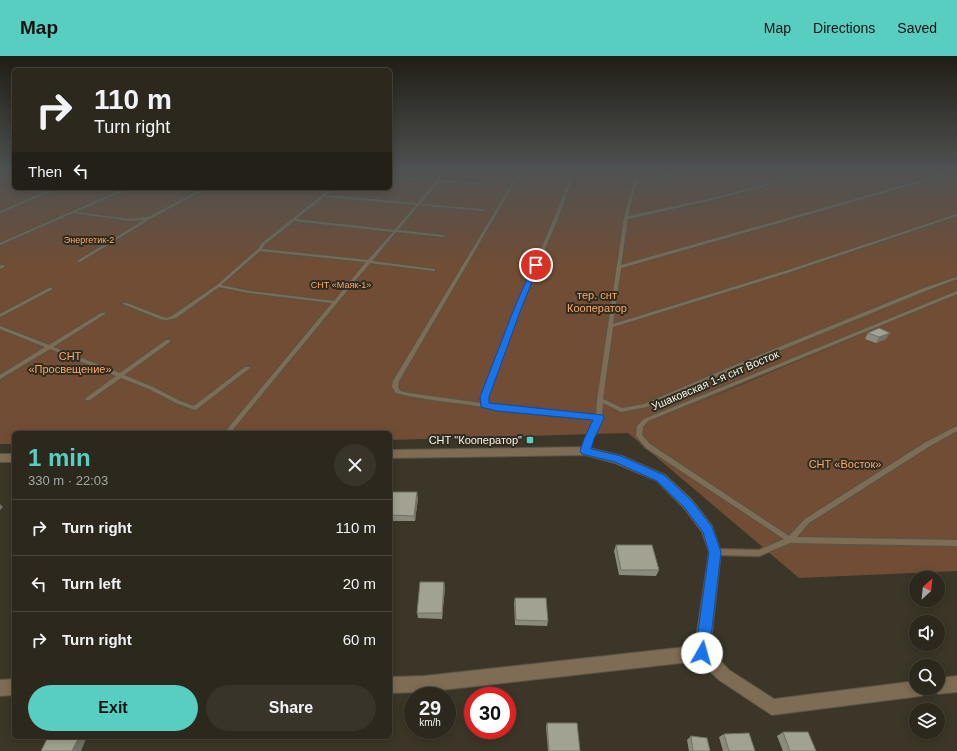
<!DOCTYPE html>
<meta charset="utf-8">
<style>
:root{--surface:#2c281d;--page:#38342a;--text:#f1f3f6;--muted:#a6a6a4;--line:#48443b;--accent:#58cec0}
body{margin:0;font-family:Arial,sans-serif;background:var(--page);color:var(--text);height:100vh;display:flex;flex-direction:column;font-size:15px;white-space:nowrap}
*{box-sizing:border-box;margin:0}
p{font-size:13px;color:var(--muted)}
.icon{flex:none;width:22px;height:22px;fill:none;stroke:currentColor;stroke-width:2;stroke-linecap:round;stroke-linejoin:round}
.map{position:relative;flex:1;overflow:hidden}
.drawer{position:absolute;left:12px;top:375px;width:380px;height:308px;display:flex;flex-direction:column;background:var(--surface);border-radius:6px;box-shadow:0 2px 10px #0003,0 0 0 1px var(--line)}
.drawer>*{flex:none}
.top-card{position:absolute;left:12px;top:12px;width:380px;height:122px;border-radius:6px;box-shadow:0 2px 10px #0003,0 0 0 1px var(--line);background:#2c281d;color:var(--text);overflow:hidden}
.needle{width:26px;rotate:27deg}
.controls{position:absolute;left:909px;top:515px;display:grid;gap:8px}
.controls a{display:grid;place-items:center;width:36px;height:36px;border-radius:50%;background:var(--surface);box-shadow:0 2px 10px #0003,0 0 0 1px var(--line);font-size:20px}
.speed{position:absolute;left:404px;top:631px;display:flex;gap:8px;font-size:20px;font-weight:700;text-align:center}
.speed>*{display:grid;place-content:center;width:52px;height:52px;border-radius:50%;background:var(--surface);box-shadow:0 2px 10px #0003,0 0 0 1px var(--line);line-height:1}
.speed small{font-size:10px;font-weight:400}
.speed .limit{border:6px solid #d22;background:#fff;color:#111}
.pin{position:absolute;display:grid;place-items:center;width:34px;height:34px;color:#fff;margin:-17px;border:2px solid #fff;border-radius:50%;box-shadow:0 1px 4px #0007}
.me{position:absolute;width:44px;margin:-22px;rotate:7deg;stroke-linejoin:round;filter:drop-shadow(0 0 3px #0008)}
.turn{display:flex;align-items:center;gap:14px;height:84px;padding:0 16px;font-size:18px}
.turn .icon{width:52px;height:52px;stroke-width:2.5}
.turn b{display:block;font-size:28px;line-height:34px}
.then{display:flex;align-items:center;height:38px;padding:0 16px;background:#0003;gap:8px;font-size:15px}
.round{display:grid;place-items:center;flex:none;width:42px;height:42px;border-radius:21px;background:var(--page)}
.summary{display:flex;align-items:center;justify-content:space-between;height:68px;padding:0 16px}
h1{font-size:24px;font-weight:600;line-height:30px;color:var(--accent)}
.primary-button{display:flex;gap:8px;margin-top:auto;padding:8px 16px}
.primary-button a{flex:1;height:46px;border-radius:24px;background:var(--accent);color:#111;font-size:16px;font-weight:600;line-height:46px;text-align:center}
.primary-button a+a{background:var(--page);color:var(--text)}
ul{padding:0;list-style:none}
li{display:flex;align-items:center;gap:12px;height:56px;padding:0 16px;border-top:1px solid var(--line)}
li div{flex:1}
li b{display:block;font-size:15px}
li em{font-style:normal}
header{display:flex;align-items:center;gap:24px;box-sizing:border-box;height:56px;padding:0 20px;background:var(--accent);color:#111}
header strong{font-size:19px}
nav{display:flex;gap:22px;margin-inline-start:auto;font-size:14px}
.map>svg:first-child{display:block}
.green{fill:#714d35}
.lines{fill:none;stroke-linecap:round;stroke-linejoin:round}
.lane-casing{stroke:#595446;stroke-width:2.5}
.street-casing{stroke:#595446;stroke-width:2}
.lane{fill:#7e6c54;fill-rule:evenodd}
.street{fill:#7e6c54;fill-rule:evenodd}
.wall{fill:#8a8b7d}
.shaded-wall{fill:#717166}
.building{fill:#a1a291;stroke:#717166}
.route{fill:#1a73e8;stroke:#114b97}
.poi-dot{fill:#58cec0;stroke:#302c1e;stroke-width:1.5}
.labels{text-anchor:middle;stroke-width:4;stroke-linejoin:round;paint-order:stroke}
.far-park-label{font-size:9px;fill:#fca86e;stroke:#302c1e}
.park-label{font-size:11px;fill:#fca86e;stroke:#302c1e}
.street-label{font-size:11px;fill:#f4f1e8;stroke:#302c1e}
.poi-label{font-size:11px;fill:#f4f1e8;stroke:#302c1e;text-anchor:end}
</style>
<header>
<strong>Map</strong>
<nav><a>Map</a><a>Directions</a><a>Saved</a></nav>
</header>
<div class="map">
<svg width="957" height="695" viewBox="0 0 957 695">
<rect width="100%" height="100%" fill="#3b3627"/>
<path class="green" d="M0,114h14v18h376v-18h567v121l-264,114 264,-111v277l-158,7 -171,-145 -238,7v-7h-376v11h-14z"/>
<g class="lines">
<g class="lane-casing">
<path id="lane" d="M444,114h2l-6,10 42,3 2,1 -2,1 -43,-3 -18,22 61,5 2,1 -1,1 -64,-6 -21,25 45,5 2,1 -1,1 -48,-5 -24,29 62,8h1v2l-65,-8 -140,170h-6l108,-130 -83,-10 -30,-6 -43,31 -9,2 -7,-1 -37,-15v-1h4l36,14 4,1 5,-2 45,-31 41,-36 4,-6 69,-55h4l-9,7 91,8 19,-22 -46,-3v-2l47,4zM324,141l92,8 -22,25 -98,-11zM294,165l99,11 -25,28 -106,-11 2,-4zM260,195l106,11 -32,39 -85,-10 -28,-6z
M520,114h2l-123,211 -1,6 2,4 9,2 72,10v-6l34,-88 38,-88 20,-51h2l-18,51 -38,88 -32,88v7l10,2 99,10 1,-16 27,-182 13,-48h2l-2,11 50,-11h5l-56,13 -8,33 80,-17 114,-29h4l-118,31 -80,18 -7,46 336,-95v2l-336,96 -8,56 172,-53 172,-57v2l-170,57 -174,54 -10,72 19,9 22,-4 91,-39 189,-77 33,-11v2l-29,11 -189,77 -92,40 -26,5 -18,-9 -1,15 -10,21 -4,12 -1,2h-4l-1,-2 4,-12 9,-19 -98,-10c-33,-8 -68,-8 -101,-17l-4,-6 1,-6z
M55,132h5l-60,25v-2z
M125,132h5l-54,24 54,7 18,-2 56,-29h4l-58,31h-3v2l-67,41 -3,-1 67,-41 -14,1 -57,-8 -73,32v-2z
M3,209l2,1 -5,3v-3z
M49,232h2l2,1 -53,28v-3z
M957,235v3l-309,127 -5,6 -1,8 8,9 139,92 16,-17 121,-77 31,-16v5l-27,15 -121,77 -12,14 160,3v6l-167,-3 -31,13 -44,-1 -3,-1 -1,-2 1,-2 3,-1 44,1 25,-11 -138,-91 -10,-12 1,-10 7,-7z
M101,257h4v1l-52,33 67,26 46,-33h4v2l-46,33 29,12 27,14 14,5 51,-39h4l1,1 -53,41 -2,1 -19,-7 -27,-14 -28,-11 -31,22h-4l-1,-1 1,-1 30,-22 -66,-27 -50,30v-4l45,-28 -45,-18v-3l49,19z"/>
</g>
<g class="street-casing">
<path id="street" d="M585,391l37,9 43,19 27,25 20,26 9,26 -11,98 19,20 45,29 142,-18v7h13l-3,5 -5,3 -149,19 -53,-35 -20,-19 -275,31 -34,1v-16l34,-1 271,-30 14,-94 -7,-20 -18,-24 -27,-27 -42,-18 -30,-8 -195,3v-8z
M0,398h14v8h-14z
M957,620v16l-19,2 -5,-3 -2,-3h7v-10z
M14,623v16l-14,1v-16z"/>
</g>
<use href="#lane" class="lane"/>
<use href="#street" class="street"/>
</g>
<path class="wall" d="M868,277l18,6 -10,4 -11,-4z
M390,436l28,6 -3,23h-25z
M616,489l43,25 -3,6 -37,-1 -5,-24z
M445,531l-3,32 -24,-1 -1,-5z
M515,542l33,23 -1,5 -32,-1 -1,-22z
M547,667l33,28h-32l-2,-24z
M783,676l33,19h-33l-6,-15z
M724,678l31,17h-32l-4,-14z
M691,680l19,15h-21l-2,-11z"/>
<path class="shaded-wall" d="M0,114h6l-6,2z
M0,117l2,4 -2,1z
M890,277l-4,6 -10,4 3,-6z
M417,436l1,6 -3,23 -1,-5z
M0,448l3,3 -3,3z
M444,526l1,5 -3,32v-6z
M79,681h8l-6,14h-9z"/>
<path class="building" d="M879,272l11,5 -11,4 -11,-4z
M390,436h27l-3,24 -24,-1z
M616,489h36l7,25h-38z
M420,526h24l-2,31h-25z
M515,542h31l2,23 -32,-1z
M547,667h30l3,28h-31z
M783,676h25l8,19h-26z
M749,677l6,18h-26l-5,-17z
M691,680l16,2 3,13h-17z
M48,681h31l-7,14h-31z"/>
<linearGradient id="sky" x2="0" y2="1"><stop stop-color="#201e15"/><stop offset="0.54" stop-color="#4f5252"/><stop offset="1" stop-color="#4f5252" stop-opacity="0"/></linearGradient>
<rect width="957" height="211" fill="url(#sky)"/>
<path class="route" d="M536,207l3,2 -18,44 -32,88v6l114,12 1,3 -10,21 -3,10 30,7 43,19 28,26 20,26 9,25 -12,101 -2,5 -5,2 -5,-2 -2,-5 14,-101 -6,-20 -19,-25 -27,-26 -42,-19 -33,-8 -2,-3 4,-12 9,-19 -96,-9 -16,-4 -1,-10 34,-88 19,-44z"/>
<rect class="poi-dot" x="526" y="380" width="8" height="8" rx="2"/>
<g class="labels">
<g class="far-park-label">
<text x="89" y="187">Энергетик-2</text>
<text x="341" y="232">СНТ «Маяк-1»</text>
</g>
<g class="park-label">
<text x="597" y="243">тер. снт<tspan x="597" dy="13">Кооператор</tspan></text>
<text x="70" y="304">СНТ<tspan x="70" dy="13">«Просвещение»</tspan></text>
<text x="845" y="412">СНТ «Восток»</text>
</g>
<g class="street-label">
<text transform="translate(715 324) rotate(-23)" y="4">Ушаковская 1-я снт Восток</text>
</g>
<g class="poi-label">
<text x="522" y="388">СНТ "Кооператор"</text>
</g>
</g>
</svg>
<div class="controls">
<a><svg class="needle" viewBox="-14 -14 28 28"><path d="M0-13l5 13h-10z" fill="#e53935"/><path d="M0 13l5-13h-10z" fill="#a6a6a4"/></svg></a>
<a><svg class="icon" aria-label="sound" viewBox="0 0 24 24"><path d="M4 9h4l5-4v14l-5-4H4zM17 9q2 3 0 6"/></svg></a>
<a><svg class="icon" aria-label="search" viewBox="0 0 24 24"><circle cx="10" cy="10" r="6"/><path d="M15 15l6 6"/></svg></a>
<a><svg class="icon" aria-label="layers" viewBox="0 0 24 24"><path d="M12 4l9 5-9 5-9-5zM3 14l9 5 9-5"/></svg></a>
</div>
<div class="speed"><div>29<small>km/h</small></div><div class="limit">30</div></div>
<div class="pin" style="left:536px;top:209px;background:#d93025"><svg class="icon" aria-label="arrive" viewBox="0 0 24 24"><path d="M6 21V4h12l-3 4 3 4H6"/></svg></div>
<svg class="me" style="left:702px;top:597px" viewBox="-20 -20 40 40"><circle r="19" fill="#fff"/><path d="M0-13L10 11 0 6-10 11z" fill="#1a73e8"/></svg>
<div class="top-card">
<div class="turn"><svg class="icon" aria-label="right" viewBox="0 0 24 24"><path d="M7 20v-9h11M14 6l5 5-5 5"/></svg><div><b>110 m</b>Turn right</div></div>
<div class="then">Then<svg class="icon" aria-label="left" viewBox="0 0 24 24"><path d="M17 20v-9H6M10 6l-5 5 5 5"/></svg></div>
</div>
<section class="drawer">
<div class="summary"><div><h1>1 min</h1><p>330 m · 22:03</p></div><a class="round"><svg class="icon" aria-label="close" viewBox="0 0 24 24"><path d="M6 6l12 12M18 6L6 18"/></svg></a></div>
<ul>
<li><svg class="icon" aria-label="right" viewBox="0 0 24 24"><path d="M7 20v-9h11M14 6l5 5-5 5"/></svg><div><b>Turn right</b></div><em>110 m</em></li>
<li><svg class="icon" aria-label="left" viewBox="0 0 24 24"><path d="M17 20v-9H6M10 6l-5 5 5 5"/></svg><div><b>Turn left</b></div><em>20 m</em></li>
<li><svg class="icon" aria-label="right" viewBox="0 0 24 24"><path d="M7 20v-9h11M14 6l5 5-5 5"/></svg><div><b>Turn right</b></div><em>60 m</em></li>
</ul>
<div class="primary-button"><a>Exit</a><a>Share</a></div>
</section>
</div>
